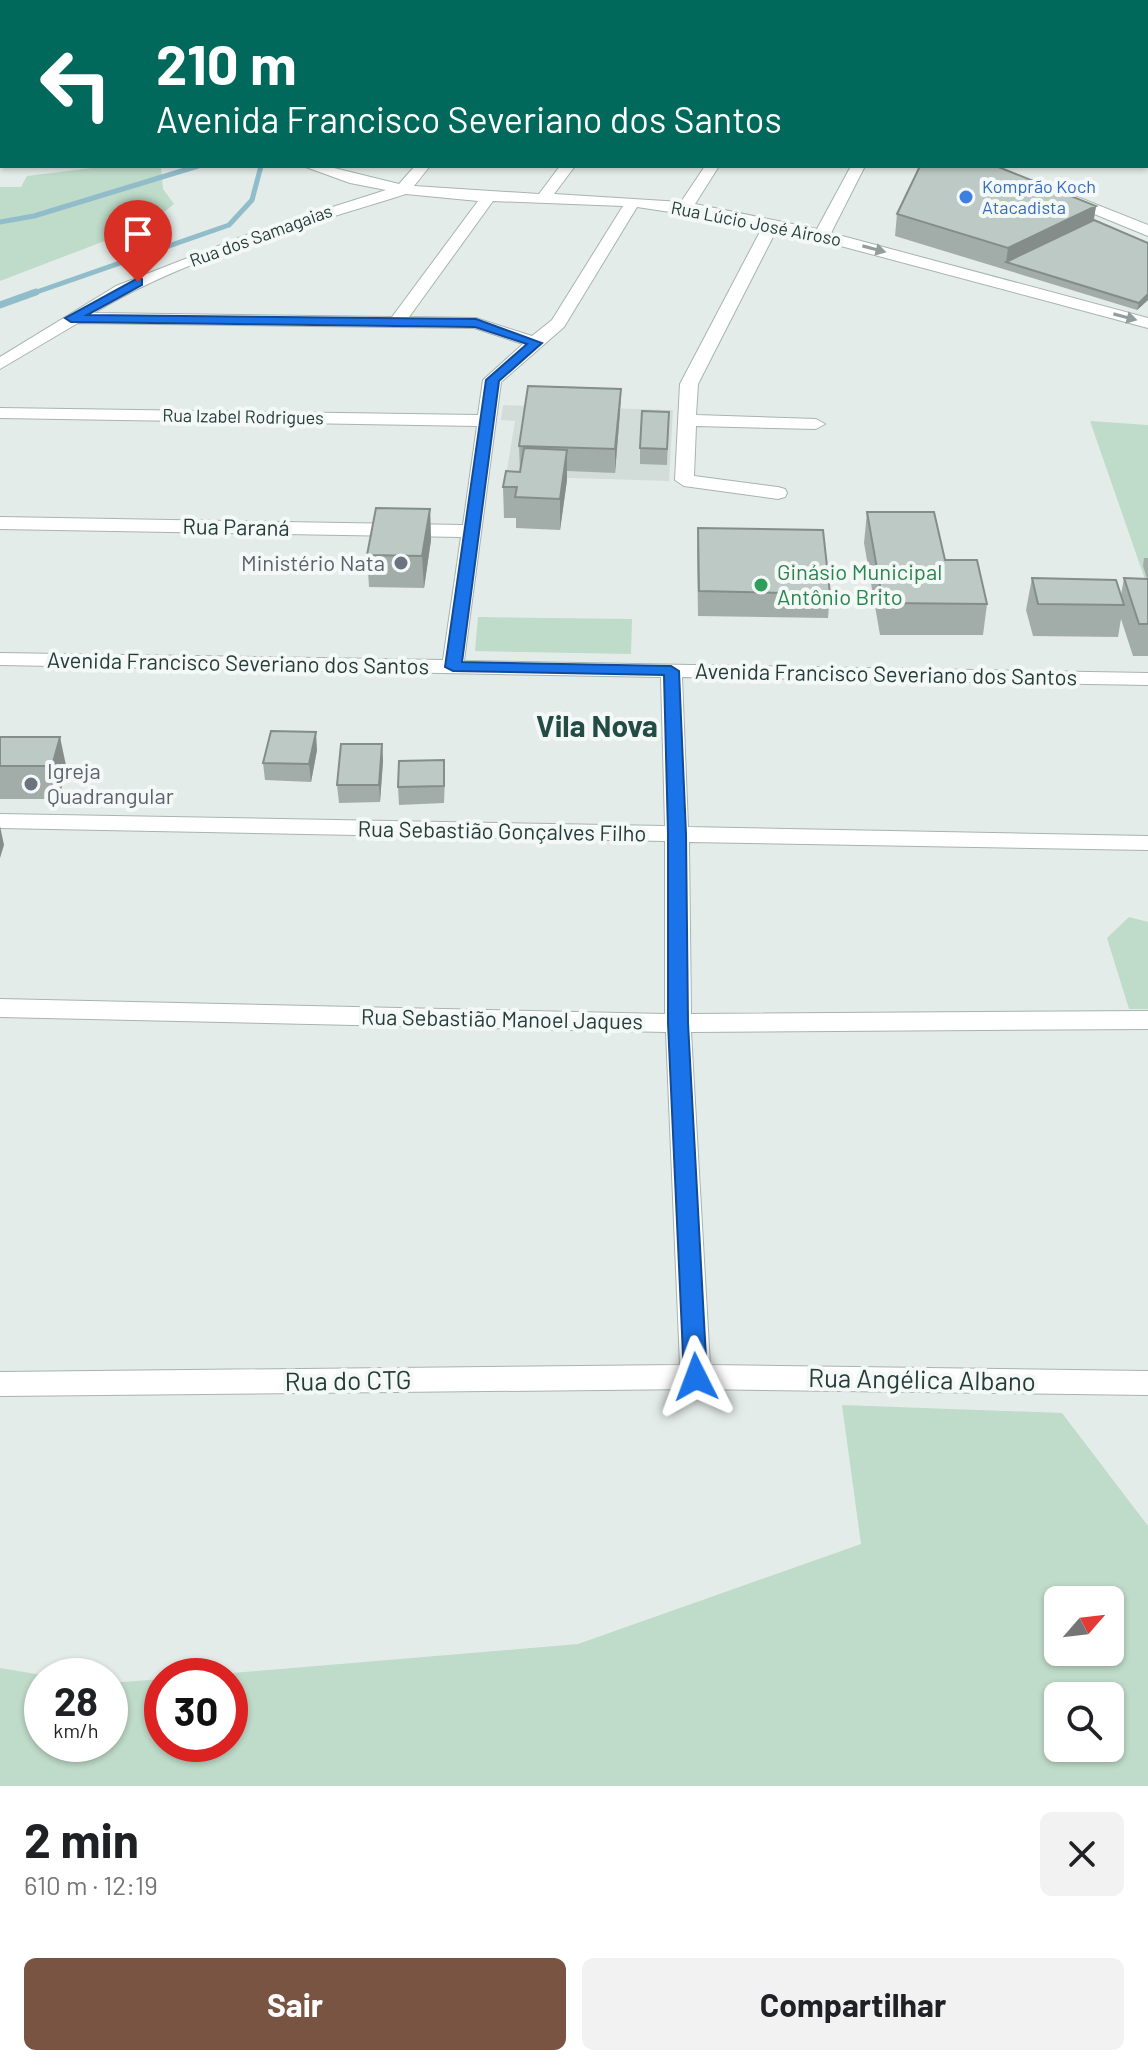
<!DOCTYPE html>
<html lang="pt">
<meta charset="utf-8">
<style>
:root{--surface:#fff;--page:#f2f2f2;--text:#202124;--muted:#757577;--accent:#795443}
body{margin:0;font-family:Barlow,sans-serif;background:var(--page);color:var(--text);height:100vh;display:flex;flex-direction:column;font-size:30px;white-space:nowrap}
*{box-sizing:border-box;margin:0}
p{font-size:26px;color:var(--muted)}
.icon{flex:none;width:44px;height:44px;fill:none;stroke:currentColor;stroke-width:2;stroke-linecap:round;stroke-linejoin:round}
.map{position:relative;height:1786px;overflow:hidden}
.drawer{display:flex;flex-direction:column;background:var(--surface);flex:1}
.drawer>*{flex:none}
.banner{position:absolute;left:0px;top:0px;width:1148px;height:168px;box-shadow:0 2px 6px #0004;background:#00695c;color:#fff;overflow:hidden}
.needle{width:52px;rotate:62deg}
.controls{position:absolute;left:1044px;top:1586px;display:grid;gap:16px}
.controls a{display:grid;place-items:center;width:80px;height:80px;border-radius:12px;background:var(--surface);box-shadow:0 2px 6px #0004;font-size:40px}
.speed{position:absolute;left:24px;top:1658px;display:flex;gap:16px;font-size:40px;font-weight:700;text-align:center}
.speed>*{display:grid;place-content:center;width:104px;height:104px;border-radius:50%;background:var(--surface);box-shadow:0 2px 6px #0004;line-height:1}
.speed small{font-size:20px;font-weight:400}
.speed .limit{border:12px solid #d22;background:#fff;color:#111}
.pin{position:absolute;display:grid;place-items:center;width:68px;height:68px;color:#fff;margin:-82px -34px;border-radius:50% 50% 50% 0;rotate:-45deg;box-shadow:0 0 8px #0007}
.pin .icon{rotate:45deg}
.me{position:absolute;width:88px;margin:-44px;rotate:357deg;stroke-linejoin:round;filter:drop-shadow(0 0 6px #0008)}
.turn{display:flex;align-items:center;gap:28px;height:168px;padding:0 24px;font-size:36px}
.turn .icon{width:104px;height:104px;stroke-width:2.5}
.turn b{display:block;font-size:56px;line-height:68px}
.round{display:grid;place-items:center;flex:none;width:84px;height:84px;border-radius:12px;background:var(--page)}
.summary{display:flex;align-items:center;justify-content:space-between;height:136px;padding:0 24px}
h1{font-size:48px;font-weight:700;line-height:60px}
.button{display:flex;gap:16px;margin-top:auto;padding:16px 24px}
.button a{flex:1;height:92px;border-radius:12px;background:var(--accent);color:#fff;font-size:32px;font-weight:700;line-height:92px;text-align:center}
.button a+a{background:var(--page);color:var(--text)}
.map>svg:first-child{display:block}
.built{fill:#d2dcd8}
.green{fill:#bfdbc9;fill-rule:evenodd}
.lines{fill:none;stroke-linecap:round;stroke-linejoin:round}
.stream-far1{stroke:#91bdcb;stroke-width:5}
.stream{stroke:#91bdcb;stroke-width:7}
.river{fill:#91bdcb;fill-rule:evenodd}
.minor-casing{stroke:#a7b4b0;stroke-width:2}
.secondary-casing{stroke:#a3b6b1;stroke-width:2}
.minor{fill:#fff;fill-rule:evenodd}
.secondary{fill:#fff;fill-rule:evenodd}
.wall{fill:#a2ada9}
.shaded-wall{fill:#848d8a}
.building{fill:#bcc9c5;stroke:#848d8a;stroke-width:2}
.oneway{fill:#929e9b}
.route{fill:#1a73e8;stroke:#114b97;stroke-width:2}
.shop-dot{fill:#3f7fe0;stroke:#f4f9f7;stroke-width:3}
.worship-dot{fill:#6b7280;stroke:#f4f9f7;stroke-width:3}
.leisure-dot{fill:#2e9e5b;stroke:#f4f9f7;stroke-width:3}
.labels{text-anchor:middle;stroke-width:8;stroke-linejoin:round;paint-order:stroke}
.far-shop-label{font-size:18px;fill:#366cbe;stroke:#f4f9f7;text-anchor:start}
.far-street-label{font-size:18px;fill:#253c37;stroke:#f4f9f7}
.street-label{font-size:22px;fill:#253c37;stroke:#f4f9f7}
.worship-label{font-size:22px;fill:#5b616d;stroke:#f4f9f7;text-anchor:end}
.leisure-label{font-size:22px;fill:#27864d;stroke:#f4f9f7;text-anchor:start}
.near-street-label{font-size:26px;fill:#253c37;stroke:#f4f9f7}
.district-label{font-size:30px;font-weight:bold;fill:#234c45;stroke:#f4f9f7}
</style>
<div class="map">
<svg width="1148" height="1786" viewBox="0 0 1148 1786">
<rect width="100%" height="100%" fill="#e4ece9"/>
<path class="built" d="M503,405l170,5 -4,71 -163,-5 9,-55 -14,-1z"/>
<path class="green" d="M107,166l54,2 2,21 11,15 -25,20 -149,57v-94h21l6,-11z
M1090,421l58,4v163z
M478,617l154,2 -1,35 -156,-3z
M1129,917l19,5v87h-19l-22,-71z
M842,1405l220,8 86,113v260h-1148v-118l48,8h-6v68h68v-61l52,-4v65h68v-68h-33l381,-32 283,-100zM1110,1600v52h-52v-52zM1110,1696v52h-52v-52z"/>
<g class="lines">
<path class="stream-far1" d="M0,222l34,-6 164,-50
M31,294l198,-69 23,-25 9,-34"/>
<path class="stream" d="M0,305l36,-13"/>
<path class="river" d="M1146,103l2,1v20l-2,-1z"/>
<g class="minor-casing">
<path id="minor" d="M109,0h12l1,2h-12z
M254,0h36l1,2h-36z
M824,0h24l1,2h-24z
M0,12h2v8h-2z
M1146,46h2v8h-2z
M0,63h2v8h-2z
M0,127h2v8h-2z
M1146,142h2v8h-2z
M303,166h23l73,18 16,-18h15l-16,20 125,8 21,-28h15l-21,28 127,8 24,-36h14l-24,38 122,25 34,-63h14l-34,67 317,85v10l-371,-99 -79,155 -2,31 120,4 9,5 -9,5 -120,-3 -2,50 84,11 7,2 2,4 -2,4 -7,2 -94,-13 -9,-6 5,-96 83,-158 -126,-19 -73,120 -63,55 -37,279 684,12v12l-466,-8 6,150 460,9v14l-459,-8 2,172 457,-3v18l-457,3 19,333 438,6v24l-452,-6 -696,7v-24l680,-7 -14,-333 -666,-15v-18l665,15v-173l-665,-13v-14l665,12 -4,-149 -661,-12v-12l443,7 18,-123 -461,-8v-12l463,8 14,-99 -477,-8v-10l478,7 5,-35 40,-36 -49,-16 -396,-5 -78,46v-12l116,-71 138,-54 132,-42 -36,-7zM406,194l72,7 -86,116 -298,-4c91,-56 210,-87 312,-119zM493,201l130,5 -71,114 -20,16 -56,-18 -67,-1z"/>
</g>
<g class="secondary-casing">
<path id="secondary" d="M581,0h16l1,2h-16z
M1065,192l83,33v11l-88,-36v-6z"/>
</g>
<use href="#minor" class="minor"/>
<use href="#secondary" class="secondary"/>
</g>
<path class="wall" d="M1096,206l-2,14 54,23v57l-11,10 -242,-74 2,-22z
M621,389l-1,23 -5,61 -48,-2v9l-7,50 -44,-2v-10h-12l-1,-31 17,-15 -1,-26z
M669,412l-2,53 -27,-1v-16z
M430,509l1,31 -7,48 -55,-1 -2,-32z
M867,512l78,48 42,44 -4,31h-103l-16,-92z
M698,528l132,66 -2,24 -130,-2 -1,-64z
M1144,558h4v98h-15l-12,-37 -3,18 -85,-1 -7,-26 6,-32 89,17 3,-17 23,1 -4,-13z
M0,737l67,33 -9,29h-58z
M382,744l1,17 -3,41 -41,1 -2,-18z
M317,750l-6,32 -46,-2 -2,-17z
M445,777l-1,26 -45,2 -1,-18z"/>
<path class="shaded-wall" d="M1096,206l-4,22 -86,34 2,-14z
M1148,294v6l-11,10 2,-7z
M621,389l-1,23 -5,61v-24z
M567,450v30l-7,50v-31z
M430,509l1,31 -7,48 -2,-32z
M316,732l1,18 -6,32 -2,-18z
M60,737l7,33 -9,29 -6,-33z
M382,744l1,17 -3,41 -1,-17z
M0,826l4,19 -4,13z"/>
<path class="building" d="M920,166h76l100,40 -88,42 -111,-34z
M1094,220l54,23v51l-9,9 -133,-41z
M528,386l93,3 -6,60 -96,-3z
M642,411l27,1 -2,37 -27,-1z
M524,448l43,2 -7,49 -45,-2 2,-10h-14l3,-16 14,1z
M376,508l54,1 -8,47 -55,-1z
M867,512h67l11,48h32l10,44 -104,-1z
M698,528l125,2 7,64 -131,-3z
M1032,578l84,2 8,25 -86,-1z
M1124,578l24,1v45h-9z
M271,731l45,1 -7,32 -46,-1z
M0,737h60l-8,29h-52z
M341,744h41l-3,41h-42z
M444,760v26l-46,1 1,-26z"/>
<defs><path id="oneway-solid" d="M-6-.8H1V-3.2L6.5 0L1 3.2V.8H-6Z" transform="scale(2)"/></defs>
<g class="oneway">
<use href="#oneway-solid" transform="translate(874 249) rotate(15)"/>
<use href="#oneway-solid" transform="translate(1125 317) rotate(15)"/>
</g>
<path class="route" d="M138,278l4,1v6l-55,30 389,4 66,24 -43,38 -37,281 209,4 8,5 7,163 2,189 19,354 -3,7 -8,3 -8,-3 -4,-7 -16,-354v-189l-4,-159 -211,-4 -8,-4 41,-287 41,-36 -52,-17 -404,-5 -6,-4z"/>
<circle class="shop-dot" cx="966" cy="197" r="8"/>
<g class="worship-dot">
<circle cx="401" cy="563" r="8"/>
<circle cx="31" cy="784" r="8"/>
</g>
<circle class="leisure-dot" cx="761" cy="585" r="8"/>
<g class="labels">
<g class="far-shop-label">
<text x="982" y="193">Komprão Koch<tspan x="982" dy="21">Atacadista</tspan></text>
</g>
<g class="far-street-label">
<text transform="translate(756 224) rotate(11)" y="6">Rua Lúcio José Airoso</text>
<text transform="translate(261 236) rotate(-20)" y="6">Rua dos Samagaias</text>
<text transform="translate(243 417) rotate(1)" y="6">Rua Izabel Rodrigues</text>
</g>
<g class="street-label">
<text transform="translate(236 527) rotate(1)" y="8">Rua Paraná</text>
<text transform="translate(238 663) rotate(1)" y="8">Avenida Francisco Severiano dos Santos</text>
<text transform="translate(886 674) rotate(1)" y="8">Avenida Francisco Severiano dos Santos</text>
<text transform="translate(502 831) rotate(1)" y="8">Rua Sebastião Gonçalves Filho</text>
<text transform="translate(502 1019) rotate(1)" y="8">Rua Sebastião Manoel Jaques</text>
</g>
<g class="worship-label">
<text x="385" y="571">Ministério Nata</text>
<text x="47" y="779" text-anchor="start">Igreja<tspan x="47" dy="25">Quadrangular</tspan></text>
</g>
<g class="leisure-label">
<text x="777" y="580">Ginásio Municipal<tspan x="777" dy="25">Antônio Brito</tspan></text>
</g>
<g class="near-street-label">
<text transform="translate(922 1380) rotate(1)" y="9">Rua Angélica Albano</text>
<text transform="translate(348 1381) rotate(-1)" y="9">Rua do CTG</text>
</g>
<g class="district-label">
<text x="597" y="737">Vila Nova</text>
</g>
</g>
</svg>
<div class="controls">
<a><svg class="needle" viewBox="-14 -14 28 28"><path d="M0-13l5 13h-10z" fill="#e53935"/><path d="M0 13l5-13h-10z" fill="#757577"/></svg></a>
<a><svg class="icon" aria-label="search" viewBox="0 0 24 24"><circle cx="10" cy="10" r="6"/><path d="M15 15l6 6"/></svg></a>
</div>
<div class="speed"><div>28<small>km/h</small></div><div class="limit">30</div></div>
<div class="pin" style="left:138px;top:282px;background:#d93025"><svg class="icon" aria-label="arrive" viewBox="0 0 24 24"><path d="M6 21V4h12l-3 4 3 4H6"/></svg></div>
<svg class="me" style="left:696px;top:1377px" viewBox="-20 -20 40 40"><path d="M0-17L14 15 0 8-14 15z" fill="#1a73e8" stroke="#fff" stroke-width="4"/></svg>
<div class="banner">
<div class="turn"><svg class="icon" aria-label="left" viewBox="0 0 24 24"><path d="M17 20v-9H6M10 6l-5 5 5 5"/></svg><div><b>210 m</b>Avenida Francisco Severiano dos Santos</div></div>
</div>
</div>
<section class="drawer">
<div class="summary"><div><h1>2 min</h1><p>610 m · 12:19</p></div><a class="round"><svg class="icon" aria-label="close" viewBox="0 0 24 24"><path d="M6 6l12 12M18 6L6 18"/></svg></a></div>
<div class="button"><a>Sair</a><a>Compartilhar</a></div>
</section>
